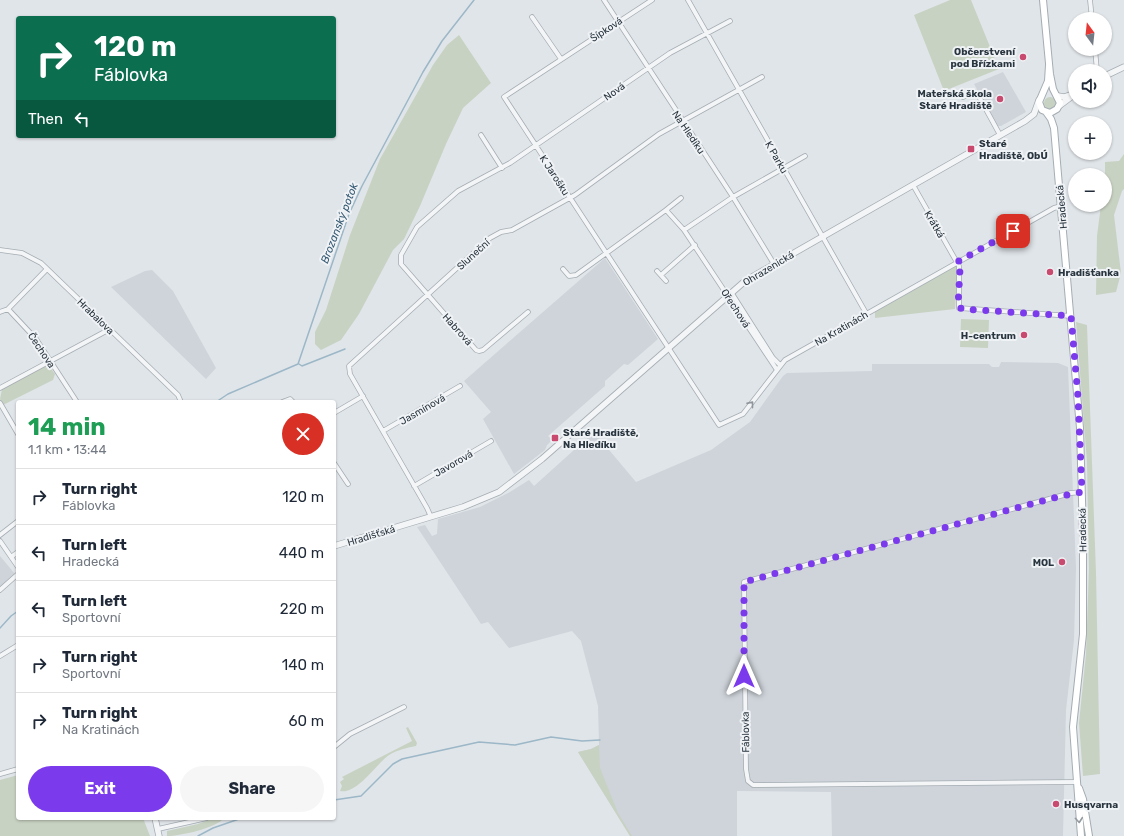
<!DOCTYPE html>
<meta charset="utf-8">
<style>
:root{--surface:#fff;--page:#f6f6f7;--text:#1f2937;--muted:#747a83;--line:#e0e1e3;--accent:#7c3aed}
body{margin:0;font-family:Rubik,sans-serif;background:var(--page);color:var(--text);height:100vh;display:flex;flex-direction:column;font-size:15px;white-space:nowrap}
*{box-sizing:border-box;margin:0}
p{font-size:13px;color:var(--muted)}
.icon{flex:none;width:22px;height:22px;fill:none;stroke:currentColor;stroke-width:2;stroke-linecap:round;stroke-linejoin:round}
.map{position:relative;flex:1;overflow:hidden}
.panel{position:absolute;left:16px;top:400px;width:320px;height:420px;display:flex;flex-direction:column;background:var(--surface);border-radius:4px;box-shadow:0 1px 3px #0004}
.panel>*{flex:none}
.banner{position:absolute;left:16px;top:16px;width:320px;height:122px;border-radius:4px;box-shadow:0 1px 3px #0004;background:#0b6e4f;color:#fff;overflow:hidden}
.needle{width:26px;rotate:345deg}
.fabs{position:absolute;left:1068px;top:12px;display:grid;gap:8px}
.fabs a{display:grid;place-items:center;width:44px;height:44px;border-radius:50%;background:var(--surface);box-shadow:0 1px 3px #0004;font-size:20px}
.pin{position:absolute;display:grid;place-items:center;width:34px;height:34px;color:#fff;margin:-17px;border-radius:8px;box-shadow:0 2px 6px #0006}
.me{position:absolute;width:44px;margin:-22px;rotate:0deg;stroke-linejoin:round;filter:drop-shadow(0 0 3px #0008)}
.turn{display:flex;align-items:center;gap:14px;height:84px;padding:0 12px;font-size:18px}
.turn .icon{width:52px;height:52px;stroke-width:2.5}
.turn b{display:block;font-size:28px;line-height:34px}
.then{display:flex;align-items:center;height:38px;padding:0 12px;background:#0003;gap:8px;font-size:15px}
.round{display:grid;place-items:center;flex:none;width:42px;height:42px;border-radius:21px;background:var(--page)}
.overview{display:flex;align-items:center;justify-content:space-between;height:68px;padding:0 12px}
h1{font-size:24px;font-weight:700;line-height:30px;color:#1e9e55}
.button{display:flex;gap:8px;margin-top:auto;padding:8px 12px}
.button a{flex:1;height:46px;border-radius:24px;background:var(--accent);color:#fff;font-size:16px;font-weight:700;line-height:46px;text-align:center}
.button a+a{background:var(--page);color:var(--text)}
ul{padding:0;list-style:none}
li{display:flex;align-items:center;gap:12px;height:56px;padding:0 12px;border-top:1px solid var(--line)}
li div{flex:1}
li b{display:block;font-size:15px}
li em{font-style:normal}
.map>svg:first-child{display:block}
.built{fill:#ced4da}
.green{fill:#c8d2c2}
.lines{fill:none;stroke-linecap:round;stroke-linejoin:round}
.stream{stroke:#9cb7c7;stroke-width:1.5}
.minor-casing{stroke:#a5adb3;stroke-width:5.5}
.tertiary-casing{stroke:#a5adb3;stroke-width:7}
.secondary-casing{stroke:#a5adb3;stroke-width:8}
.minor{stroke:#f3f5f7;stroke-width:4}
.tertiary{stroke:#f3f5f7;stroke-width:5.5}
.secondary{stroke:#fff;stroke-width:6}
.oneway{stroke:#8e959b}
.oneway2{stroke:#949a9f}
.route{stroke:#7c3aed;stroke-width:7;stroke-dasharray:0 12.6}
.poi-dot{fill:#c94a6f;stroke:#f0f3f6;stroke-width:1.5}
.labels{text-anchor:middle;stroke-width:4;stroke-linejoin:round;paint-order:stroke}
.street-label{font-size:10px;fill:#29353f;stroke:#f0f3f6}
.poi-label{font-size:10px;font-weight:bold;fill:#29353f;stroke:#f0f3f6;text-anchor:end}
.water-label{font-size:11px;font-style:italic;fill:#355972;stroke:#f0f3f6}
</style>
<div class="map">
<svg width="1124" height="836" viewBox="0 0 1124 836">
<rect width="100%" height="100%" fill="#e0e5e9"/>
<path class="built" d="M1003,72l23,40 -25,14h-4l-23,-42z
M605,258l53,81 -30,26 -4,-1 -19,17v5l-57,50 4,4 -5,5 -2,5 -31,24 -31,-55 8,-7 -27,-31z
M152,270l21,21 43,77 -10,11 -95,-92 34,-16z
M1001,362l57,1 10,4 8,201 -2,72 -8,70 -3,126h-231l-1,-44 -94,-1v45h-107l-52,-84 13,-3 8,-4 -1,-39 -17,-65 -9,-10 -63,17 -21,-26 -7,2 -64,-97 8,-2 7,11 5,-2 1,-15 42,-12 30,-15 19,-12 5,6 60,-54 42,50 75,-32 39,-28 33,-46 4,-3 85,-2v-7h117l3,3h7z
M0,556l15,18 -15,13z"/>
<path class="green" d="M950,0h21l28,69 -55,22 -30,-76z
M459,35l32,48 -28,25 -17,36 -26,62 -16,33 -11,11 -34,64 -18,26 -20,10 -6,-6v-12l11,-22 24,-75 30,-76 53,-94 14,-20z
M1044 103a6 6 0 1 1 12 0a6 6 0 1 1-12 0Z
M1124,154v35l-2,2 -8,24 7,58 -5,19 -20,3 1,-59 4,-31h4v-43l14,-1z
M956,266h2l-3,43 -80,9v-6z
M961,319l28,1 -1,28 -28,-1z
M1076,322l11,3 9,248 4,201 -17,2 -4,-53 7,-69 3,-86 -2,-106z
M49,366l6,8 -2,6 -50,25 -3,-6 2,-10 42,-22z
M408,727l9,16 -1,3c-10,2 -19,4 -27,9 -12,8 -32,40 -49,36l2,-5 -2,-4 4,-3 -2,-2 70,-36 -6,-13z
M599,745l1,23 18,45 14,23h-2l-52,-84 13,-3z
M18,775v43h125l7,18h-150v-56z
M214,818h10c-7,10 -44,18 -57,18v-5l31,-7z"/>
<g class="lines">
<path class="stream" d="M299,364l3,2 43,-17
M216,402l12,-8 70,-30 51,-150 13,-28 61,-114 19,-31 32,-41
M0,628l11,-12 7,-5
M334,800l27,-4 32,-32 9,-5 77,-17 36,3 36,-8 31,4 18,-1
M198,836l15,-8 29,-10"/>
<g class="minor-casing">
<path id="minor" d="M604,0l129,197 41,67
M652,0l-148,97 215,328 24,-11 42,-54 269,-152 7,-2
M688,0l178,313
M1090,0l2,19
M532,17l29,42
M1095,49l2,22
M963,97l10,-5 4,1 23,42
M481,135l21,33
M913,185l46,81v42l112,8
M666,210l15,-12
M684,230l93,140
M0,250l22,3 19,10 137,132 3,7
M563,269l6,7 7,-1 90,-65 18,20 49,-33 72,-41
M657,271l9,10
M661,275l34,-30
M731,292l42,66 7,7
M8,309l39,-40
M0,312l8,-3 28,30 41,63
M528,312l-45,38 -4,1 -3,-1 -75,-86v-9l16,-28 41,-36 52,-28 160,-110 60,-32
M0,388l110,-59
M282,402l8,-3 3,3
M0,403l18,31
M334,413l29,-17
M383,431l77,-45
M334,463l14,21
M414,486l77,-45
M431,517l-4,-9 -77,-134 -1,-8 141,-128 11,-6 11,-2 63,-35 84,-61 103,-57
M0,535l18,-14
M0,541l18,26
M11,557l7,-5
M0,590l18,-16
M0,656l18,-11
M334,747l16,-13 54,-27
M0,774l18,-5
M1077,782l-324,3 -5,-4 -2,-12 -2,-187 327,-89 11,-1
M158,829l49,-11"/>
</g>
<g class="tertiary-casing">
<path id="tertiary" d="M1105,76l19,-9
M1058,96l6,1 9,-3
M1059,106l16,-12
M334,546l129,-39 36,-15 43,-33 203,-178 280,-160 9,-7 5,-14
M155,818l4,18"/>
</g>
<g class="secondary-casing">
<path id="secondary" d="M1043,0l7,74 3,15 7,14 -3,6 -7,4 -8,-3 -3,-8 9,-21 1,-16
M1046,112l5,7 3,9 26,300 3,108v98l-10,93 8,109
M1079,788l4,11 6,37"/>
</g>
<use href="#minor" class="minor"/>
<use href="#tertiary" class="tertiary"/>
<use href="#secondary" class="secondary"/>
</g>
<defs><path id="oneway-chevron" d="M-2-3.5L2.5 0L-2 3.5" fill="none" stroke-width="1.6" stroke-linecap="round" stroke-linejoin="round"/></defs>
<use class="oneway" href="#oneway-chevron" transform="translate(751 404) rotate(-51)"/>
<use class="oneway2" href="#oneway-chevron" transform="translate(1079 820) rotate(85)"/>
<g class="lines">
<path class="route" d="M744,676v-94l313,-85 25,-5 -4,-95 -7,-81 -109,-7 -4,-3 2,-37 -3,-7 56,-31"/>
</g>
<g class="poi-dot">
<circle cx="1023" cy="57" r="4"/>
<circle cx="1000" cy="99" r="4"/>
<rect x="967" y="145" width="8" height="8" rx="2"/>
<circle cx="1050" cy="272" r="4"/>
<circle cx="1024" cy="335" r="4"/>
<rect x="551" y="434" width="8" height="8" rx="2"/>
<circle cx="1062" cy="562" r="4"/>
<circle cx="1056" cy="804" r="4"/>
</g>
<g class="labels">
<g class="street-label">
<text transform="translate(606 29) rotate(-33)" y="4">Šípková</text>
<text transform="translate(614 91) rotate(-35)" y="4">Nová</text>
<text transform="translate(689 132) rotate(56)" y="4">Na Hledíku</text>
<text transform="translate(777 157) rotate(60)" y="4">K Parku</text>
<text transform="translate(555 175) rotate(57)" y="4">K Jarošku</text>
<text transform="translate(1061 207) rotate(-95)" y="4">Hradecká</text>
<text transform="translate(935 224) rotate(60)" y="4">Krátká</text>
<text transform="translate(473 254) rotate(-42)" y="4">Sluneční</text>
<text transform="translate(768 268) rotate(-31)" y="4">Ohrazenická</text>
<text transform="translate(736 308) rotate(57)" y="4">Ořechová</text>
<text transform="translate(96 316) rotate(44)" y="4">Hrabalova</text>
<text transform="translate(841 328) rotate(-30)" y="4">Na Kratinách</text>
<text transform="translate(458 329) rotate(48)" y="4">Habrová</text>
<text transform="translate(42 350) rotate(56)" y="4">Čechova</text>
<text transform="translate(422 409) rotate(-30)" y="4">Jasmínová</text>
<text transform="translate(453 463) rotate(-30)" y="4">Javorová</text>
<text transform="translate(1082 530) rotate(-91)" y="4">Hradecká</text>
<text transform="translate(371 535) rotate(-17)" y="4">Hradišťská</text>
<text transform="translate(745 732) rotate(-91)" y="4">Fáblovka</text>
</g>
<g class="poi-label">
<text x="1015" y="55">Občerstvení<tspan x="1015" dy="12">pod Břízkami</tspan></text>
<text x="992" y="97">Mateřská škola<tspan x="992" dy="12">Staré Hradiště</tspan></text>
<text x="979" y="147" text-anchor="start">Staré<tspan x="979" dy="12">Hradiště, ObÚ</tspan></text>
<text x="1058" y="276" text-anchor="start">Hradišťanka</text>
<text x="1016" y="339">H-centrum</text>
<text x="563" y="436" text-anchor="start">Staré Hradiště,<tspan x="563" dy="12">Na Hledíku</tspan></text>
<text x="1054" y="566">MOL</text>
<text x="1064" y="808" text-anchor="start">Husqvarna</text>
</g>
<g class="water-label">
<text transform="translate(339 223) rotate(-69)" y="4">Brozanský potok</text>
</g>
</g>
</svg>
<div class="fabs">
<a><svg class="needle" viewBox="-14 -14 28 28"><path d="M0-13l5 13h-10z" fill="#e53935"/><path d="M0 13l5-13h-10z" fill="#747a83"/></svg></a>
<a><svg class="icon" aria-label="sound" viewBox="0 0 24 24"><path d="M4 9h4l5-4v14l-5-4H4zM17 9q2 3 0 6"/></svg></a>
<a>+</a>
<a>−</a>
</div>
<div class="pin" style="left:1013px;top:231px;background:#d93025"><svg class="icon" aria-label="arrive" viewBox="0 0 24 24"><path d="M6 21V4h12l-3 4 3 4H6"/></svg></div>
<svg class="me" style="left:744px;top:676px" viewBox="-20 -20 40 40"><path d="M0-17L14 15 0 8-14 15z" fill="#7c3aed" stroke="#fff" stroke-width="4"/></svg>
<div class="banner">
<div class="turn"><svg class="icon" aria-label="right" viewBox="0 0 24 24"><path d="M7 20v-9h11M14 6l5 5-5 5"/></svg><div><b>120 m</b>Fáblovka</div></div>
<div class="then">Then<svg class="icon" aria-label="left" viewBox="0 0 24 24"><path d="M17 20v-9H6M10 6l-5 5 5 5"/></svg></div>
</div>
<section class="panel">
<div class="overview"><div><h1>14 min</h1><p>1.1 km · 13:44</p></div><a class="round" style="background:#d93025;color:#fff"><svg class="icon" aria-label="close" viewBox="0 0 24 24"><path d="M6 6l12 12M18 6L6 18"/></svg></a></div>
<ul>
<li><svg class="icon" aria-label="right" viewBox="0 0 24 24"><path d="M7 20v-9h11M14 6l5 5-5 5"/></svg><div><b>Turn right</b><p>Fáblovka</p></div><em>120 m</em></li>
<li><svg class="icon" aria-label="left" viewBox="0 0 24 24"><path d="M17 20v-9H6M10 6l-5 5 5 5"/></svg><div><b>Turn left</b><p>Hradecká</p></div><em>440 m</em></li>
<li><svg class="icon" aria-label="left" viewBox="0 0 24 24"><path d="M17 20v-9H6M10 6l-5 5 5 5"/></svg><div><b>Turn left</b><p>Sportovní</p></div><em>220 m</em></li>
<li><svg class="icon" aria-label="right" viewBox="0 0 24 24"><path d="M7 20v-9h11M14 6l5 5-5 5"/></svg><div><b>Turn right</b><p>Sportovní</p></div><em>140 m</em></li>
<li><svg class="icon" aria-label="right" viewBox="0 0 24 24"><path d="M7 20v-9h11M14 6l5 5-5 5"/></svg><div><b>Turn right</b><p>Na Kratinách</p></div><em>60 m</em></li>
</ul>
<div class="button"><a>Exit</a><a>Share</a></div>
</section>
</div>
